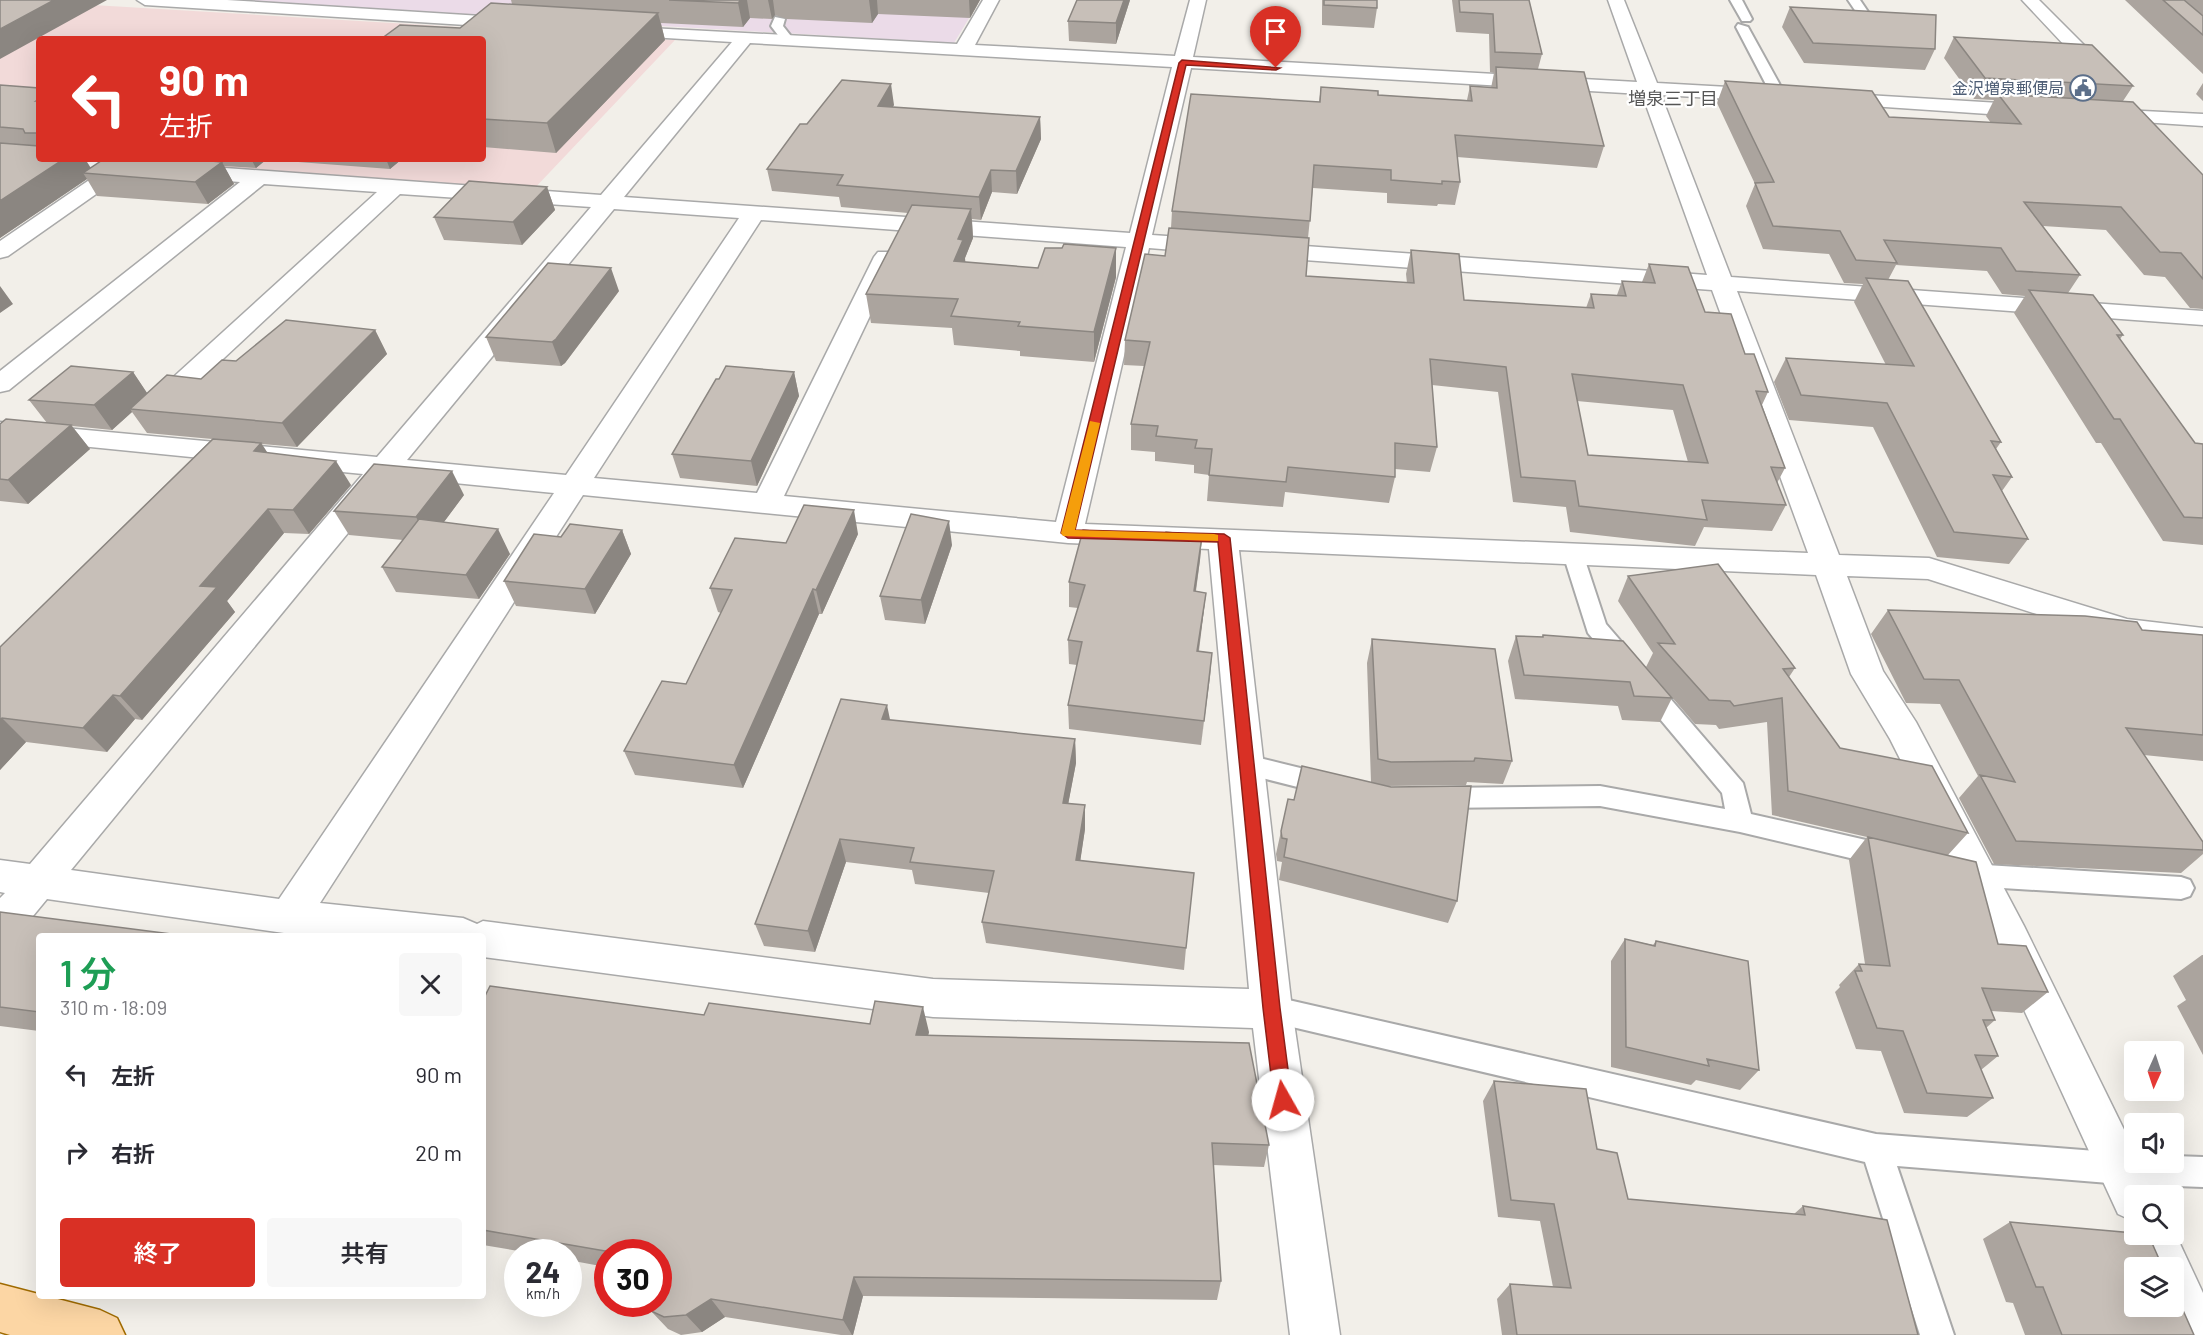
<!DOCTYPE html>
<html lang="ja">
<meta charset="utf-8">
<style>
:root{--surface:#fff;--page:#f7f7f7;--text:#2b2b33;--muted:#7c7c81;--accent:#d93025}
body{margin:0;font-family:Barlow,"Noto Sans JP",sans-serif;background:var(--page);color:var(--text);height:100vh;display:flex;flex-direction:column;font-size:22px;white-space:nowrap}
*{box-sizing:border-box;margin:0}
p{font-size:20px;color:var(--muted)}
.icon{flex:none;width:33px;height:33px;fill:none;stroke:currentColor;stroke-width:2;stroke-linecap:round;stroke-linejoin:round}
.map{position:relative;flex:1;overflow:hidden}
.sheet{position:absolute;left:36px;top:933px;width:450px;height:366px;display:flex;flex-direction:column;background:var(--surface);border-radius:6px;box-shadow:0 6px 24px #0002}
.sheet>*{flex:none}
.guide{position:absolute;left:36px;top:36px;width:450px;height:126px;border-radius:6px;box-shadow:0 6px 24px #0002;background:#d93025;color:#fff;overflow:hidden}
.needle{width:39px;rotate:183deg}
.controls{position:absolute;left:2124px;top:1041px;display:grid;gap:12px}
.controls a{display:grid;place-items:center;width:60px;height:60px;border-radius:6px;background:var(--surface);box-shadow:0 6px 24px #0002;font-size:30px}
.speed{position:absolute;left:504px;top:1239px;display:flex;gap:12px;font-size:30px;font-weight:700;text-align:center}
.speed>*{display:grid;place-content:center;width:78px;height:78px;border-radius:50%;background:var(--surface);box-shadow:0 6px 24px #0002;line-height:1}
.speed small{font-size:15px;font-weight:400}
.speed .limit{border:9px solid #d22;background:#fff;color:#111}
.pin{position:absolute;display:grid;place-items:center;width:51px;height:51px;color:#fff;margin:-62px -26px;border-radius:50% 50% 50% 0;rotate:-45deg;box-shadow:0 0 6px #0007}
.pin .icon{rotate:45deg}
.me{position:absolute;width:66px;margin:-33px;rotate:353deg;stroke-linejoin:round;filter:drop-shadow(0 0 4px #0008)}
.turn{display:flex;align-items:center;gap:21px;height:126px;padding:0 24px;font-size:27px}
.turn .icon{width:78px;height:78px;stroke-width:2.5}
.turn b{display:block;font-size:42px;line-height:51px}
.round{display:grid;place-items:center;flex:none;width:63px;height:63px;border-radius:6px;background:var(--page)}
.summary{display:flex;align-items:center;justify-content:space-between;height:102px;padding:0 24px}
h1{font-size:36px;font-weight:600;line-height:45px;color:#1e9e55}
.action{display:flex;gap:12px;margin-top:auto;padding:12px 24px}
.action a{flex:1;height:69px;border-radius:6px;background:var(--accent);color:#fff;font-size:24px;font-weight:600;line-height:69px;text-align:center}
.action a+a{background:var(--page);color:var(--text)}
ul{padding:0;list-style:none}
li{display:flex;align-items:center;gap:18px;height:78px;padding:0 24px}
li div{flex:1}
li b{display:block;font-size:22px}
li em{font-style:normal}
.map>svg:first-child{display:block}
.commercial{fill:#f2dad9}
.industrial{fill:#ebdbe8}
.lines{fill:none;stroke-linecap:round;stroke-linejoin:round}
.service-casing{stroke:#a9a9a9;stroke-width:4}
.minor-casing{stroke:#a9a9a9;stroke-width:3}
.primary-casing{stroke:#a06b00;stroke-width:3}
.service{fill:#fff;fill-rule:evenodd}
.minor{fill:#fff;fill-rule:evenodd}
.primary{fill:#fcd6a4;fill-rule:evenodd}
.wall{fill:#aba49e;fill-rule:evenodd}
.shaded-wall{fill:#8b8681}
.building{fill:#c7bfb8;stroke:#8b8681;stroke-width:1.5;fill-rule:evenodd}
.route{fill:#d93025;stroke:#8d1f18;stroke-width:1.5}
.slow{fill:#f59e0b}
.labels{text-anchor:middle;stroke-width:4.5;stroke-linejoin:round;paint-order:stroke}
.far-service-label{font-size:16px;fill:#4e5e75;stroke:#fff;text-anchor:end}
.far-neighbourhood-label{font-size:18px;fill:#555;stroke:#fff}
</style>
<div class="map">
<svg width="2203" height="1335" viewBox="0 0 2203 1335">
<rect width="100%" height="100%" fill="#f2efe9"/>
<path class="commercial" d="M26,1l649,39 -143,151 -440,-32h391v-120h-444v116l-39,-3v-141z"/>
<path class="industrial" d="M216,0h764l-26,43z"/>
<g class="lines">
<g class="service-casing">
<path id="service" d="M1730,0h12l10,19 -2,2h-8z
M1848,0h12l17,25 -2,3h-8z
M775,17l10,2 -2,7 11,14 -2,3h-8l-13,-17z
M1738,24l10,3 38,69 -2,3 -5,1 -7,-4 -36,-69z
M1573,547l7,2 3,5 23,70 137,159 8,31 137,31 9,3 4,8 -4,8 -9,3 -148,-35 -140,-26 -162,2 -9,-3 -3,-7 3,-7 9,-3 162,-2 125,23 -3,-16 -134,-160 -25,-79 3,-5z
M1247,755l82,20 9,3 3,7 -3,7 -9,3 -91,-23 -3,-7 3,-7z
M1970,864l211,13 9,3 4,8 -4,8 -9,3 -211,-13 -9,-3 -4,-8 4,-8z
M1271,996l605,138 258,20v8h40v-6l29,1v30l-82,-3 -224,-18 57,169h-34l-55,-173 -594,-140 -10,-4 -4,-9 4,-9z"/>
</g>
<g class="minor-casing">
<path id="minor" d="M137,0h90l288,18 9,5 -9,5 -370,-23z
M983,0h16l-24,45 200,11 15,-56h16l-13,57 444,25 -29,-82h16l33,83 107,6 10,6 -10,6 -103,-6 70,182 472,34v14l-466,-34 102,264 90,3 198,61 76,9v24l-77,-9 -198,-64 -81,-3 36,95 33,51 108,204 110,224v12h7l15,34h-22v38h40v-3l29,62v42h-31l-12,-29h14v-38h-32l-14,-34 5,-13 -15,-7 -122,-265 -106,-210 -39,-65 -35,-99 -577,-25 53,459 48,326h-50l-37,-307 -320,-11 -450,-60v-21h-178l-258,-37 -33,40 -14,5v-46l5,-5 -5,-1v-32l30,4 333,-390 -363,-36v-16l377,35 214,-250 -191,-13 -235,219 -9,2 -9,-2 -4,-6 4,-6 230,-209 -113,-8 -255,206 -9,2v-21l240,-189 -114,-9 -118,83 -8,2v-17l101,-69 -101,-8v-12l39,3v4h61l501,36 131,-153 -115,-7 -9,-5 3,-4 346,18zM750,43l422,24 -42,166 -506,-36zM1191,68l451,26 65,181 -443,-32 -8,2 -3,5 3,5 8,2 448,33 96,263 -723,-29 64,-276 61,5 8,-2 3,-5 -3,-5 -8,-2 -58,-4zM614,209l125,9 -173,257 -159,-15zM761,220l365,27 -70,275 -272,-26 114,-239 -4,-5h-16l-4,5 -117,236 -163,-15zM394,477l160,16 -275,406 -208,-29zM583,495l485,48 141,6 40,440 -316,-10 -450,-58 -6,3 -14,-6 -143,-15z
M2022,0h17l72,72 2,4 -2,4h-14z
M1833,93l200,12 10,6 -10,6 -207,-14 -3,-4z
M2103,109l100,5v12l-107,-7 -3,-4 3,-4z"/>
</g>
<g class="primary-casing">
<path id="primary" d="M0,1284l100,26 17,8 8,17h-115l-10,-3z"/>
</g>
<use href="#service" class="service"/>
<use href="#minor" class="minor"/>
<use href="#primary" class="primary"/>
</g>
<path class="wall" d="M511,0h469l-10,18 -92,-4 -6,9 -85,-4 -12,-4 -3,4 -22,-1 -7,9 -82,-4 4,17 -109,113 -73,-6v-108l-23,-11 52,-24z
M1130,0l-14,44 -47,-3 -1,-20z
M1322,0h55v8l-3,20 -52,-3z
M1452,0h77l13,54 -4,15 66,77 -7,22 -140,-11 3,25 -5,23 -17,-1 -1,2 -50,-3v-10l-74,-5 -5,50 -2,38 101,7 -1,-9 5,-24 53,50 122,8 5,-14 26,1 5,-14 20,1 7,-18 56,48 40,42 23,38 -6,13 23,63 -8,15 9,22 -14,26 -68,-4 -9,19 -125,-14 -4,-25 -53,-5 -15,-110 -66,-7 5,62 -7,25 -35,-3v8l-6,26 -104,-11 -2,15 -76,-6 2,-26 -15,-2v-8l-39,-4v-9l-24,-2v-26l13,-58 -20,-1 1,-25 40,-84 6,-28 1,-17 147,-109 2,-15 57,8 89,5 3,-14 21,2 3,-15 -4,-1 -1,-38 -33,-2zM1577,401l96,9 15,52 -100,-7z
M2125,0h78v74z
M1790,7l145,42 -10,21 -121,-7 -22,-36z
M1954,37l179,49 -10,15 80,74v134l-13,-1 -25,-31 -21,-2 -38,-45 -63,-4 37,49 -12,18 55,42 -3,4 75,104 8,1v101l-40,-4 -62,-98h-5l-82,-130 11,-17 -23,-2 -15,-23 -91,-6 -8,15 113,162 -5,7 16,28 -10,14 26,48 -19,25 -72,-7 -64,-130 -84,-7 -15,-38 12,-24 100,7 -32,-63 9,-18 -19,-1 -15,-29 -66,-5 -17,-43 9,-22 -38,-81 8,-22 164,36 102,6 -5,-7 8,-16 -20,-1 -30,-41z
M2203,83v18l-7,-7z
M0,85l39,3v71h46l6,9 13,-9h163l-11,9 -32,-2 10,18 -26,20 -111,-8 -10,-17 -87,59z
M894,105l-2,2 148,10 1,22 -24,55 -25,-2 -11,28 -9,-1 1,19 -8,20v4l73,6 78,-20v29l-22,85 -74,-6v-5l-66,-6 -2,-17 -81,-5 -5,-29 42,-81 -67,-6 -2,-10 -67,-6 -5,-22 40,-45z
M271,159h131l-12,10 -118,-9z
M547,187l8,23 -33,35 -78,-5 -10,-23z
M619,291l-54,72 -4,3 -65,-5 -10,-24z
M375,330l12,24 -90,93 -35,-3 5,8 84,33 -42,49 -25,-1 -57,68 8,11 -93,108 -7,-1 -28,33 -81,-10 -26,28v-123l212,-208 -65,-6 -15,-21 -20,18 -40,-4 18,23 -62,55 -28,-3v-77l47,-1 -18,-23 104,-28 14,21 54,-14 35,-18z
M794,372l5,24 -42,90 -77,-8 -8,-24z
M464,495l-20,27 66,32 -31,45 -83,-7 -14,-25 21,-27 -54,-5 -15,-24z
M622,530l9,24 -36,60 -79,-8 -12,-25 57,-44z
M858,534l-36,80h-3l-76,174 -108,-13 -11,-24 62,-67 35,-71 -3,-1 -8,-24 76,-45z
M1202,536l-2,24 -4,31 10,2 -7,58 13,2 -11,92 -132,-16 -1,-24 9,-40 -8,-1 -1,-24 10,-32 -9,-1v-25l95,-43z
M952,545l-27,79 -40,-4 -5,-24z
M1628,576l167,92 -6,9 51,71 128,85 -20,22 50,89 50,48 -26,21 -31,-2 4,9 -9,8 12,28 -17,14 12,28 -26,19 -63,-4 -23,-62 -25,-2 -21,-57 5,-5 -1,-2 20,-21h6l-16,-104 18,-23 -95,-22 -5,-93 -48,7 -3,-4 -21,-1 -49,-57 7,-14 -35,-52z
M1888,610l315,25v126l-59,-6 59,87v12l-22,19 -187,-9 -35,-66 19,-22 -38,-72 -34,-1 -35,-69z
M1543,635l129,63 -12,24 -38,-2 -4,-14 -103,-7 -7,-38 8,-25 26,1z
M1372,639l140,122 -9,23 -36,-2 -1,3 -80,1 71,115 -9,22 -169,-43 3,-18 -5,-1 -1,-7 5,-23 13,-31 77,-18 -4,-119z
M890,720l185,19 1,24 -8,41 17,1v24l-5,32 106,87 -2,22 -198,-27 -4,-21 7,-29 -74,-9 -3,-14 -66,-8 -31,90 -51,-6 -9,-22z
M0,912l39,24v95l-39,-5z
M1625,939l28,6 3,-4 103,129 -19,20 -44,-10 -5,5 -80,-18v-106z
M2202,955h1v100l-26,-49 9,-6 -13,-24z
M483,1000l221,15 225,17 -1,3 341,110 -5,22 -51,-2 8,116 -4,19 -354,-4 -10,39h-12l-116,-18 -23,15 -21,3 -13,-6 -17,-18 -4,-6 -7,-1h18v-52h-50v37l-8,-7 6,-15 -38,-7v-8h-44l-41,-7z
M1494,1081l103,68 31,50 166,15 9,-8 115,129h-416l-5,-36 13,-15 43,3 -13,-66 -42,-4 -15,-116z
M2010,1222l184,113h-169l-12,-32 -7,-1 -23,-63z"/>
<path class="shaded-wall" d="M54,0h53l-107,59v-30z
M741,0h6l3,18 -7,9 -5,-24z
M768,0h5l2,15 -3,4z
M869,0h8l1,14 -6,9z
M969,0h11l-10,18z
M1124,0h6l-14,44v-21z
M658,13l7,27 -109,113 -9,-30z
M891,84l3,21 -13,23 -3,-22z
M1040,117l1,22 -24,55 -1,-23z
M64,159h21l9,15 -11,-1 4,6 -87,59v-37z
M251,159h16l-11,9z
M386,159h16l-12,10z
M222,162l12,22 -26,20 -13,-22z
M991,170l1,22 -11,28 -2,-23z
M547,187l8,23 -33,35 -9,-23z
M971,209l2,29 -8,20 1,11 -12,-8 4,-22z
M1116,248v29l-22,85v-30z
M611,268l8,23 -54,72 -4,3 -9,-24z
M0,286l13,18 -13,9z
M375,330l12,24 -90,93 -15,-24z
M133,372l16,24 -19,13 2,3 -20,18 -18,-25z
M794,372l5,24 -42,90 -6,-25z
M71,425l19,24 -62,55 -20,-24z
M261,443l16,25 -23,-17z
M336,461l15,24 -42,49 -16,-24z
M452,471l12,24 -35,47 -13,-25z
M268,509l16,24 -57,68 8,11 -93,108 -22,-24 80,-110z
M854,510l4,24 -36,80 -6,-24z
M949,521l3,24 -27,79 -4,-24z
M498,529l12,25 -31,45 -13,-24z
M622,530l9,24 -36,60 -10,-25z
M1202,536l-2,24 -8,56 2,-25z
M813,589l6,25 -76,174 -9,-23z
M1206,593l-3,24 -8,59 2,-25z
M1212,653l-2,24 -9,68 3,-24z
M113,695l22,24 -28,33 -24,-24z
M887,705l5,24 -10,-10z
M2,718l24,24 -26,28v-50z
M1075,739l1,24 -12,63 -1,-23z
M1085,805v24l-8,54 -1,-23z
M840,839l6,23 -31,90 -7,-21z
M923,1007l6,25 -7,27 -6,-24z
M854,1277l9,19 -10,39h-1l-9,-15z
M711,1299l14,18 -23,15 -16,-17z"/>
<path class="building" d="M0,0h54l-54,29z
M669,0h72l-3,3z
M1077,0h47l-8,23 -48,-2z
M1324,0h53v8l-53,-3z
M1459,0h70l13,54 -47,-2 -2,-38 -33,-2z
M2163,0h21l19,16v19z
M491,3l167,10 -111,110 -64,-4v-80h-102l19,-14 60,3z
M1790,7l146,8 -1,34 -122,-6z
M1954,37l138,8 41,41 -148,-8z
M1496,67l88,5 20,74 -149,-11 5,47 -18,-1v3l-51,-4v-10l-77,-5 -4,56 -138,-10 19,-117 129,8 1,-15 57,4v4l94,6 -2,-15 27,2z
M842,80l49,4 -13,22 162,11 -24,54 -25,-1 -12,27 -142,-12 6,-10 -76,-6 33,-45h7z
M1725,81l147,10 17,26 132,7 -23,-30 135,8 70,73v104l-22,-26 -21,-1 -39,-45 -97,-5 56,73 -64,-4 -15,-23 -117,-8 13,23 -41,-3 -16,-29 -67,-5 -18,-43 19,-1z
M0,85l39,3v11l-3,2h3v32h-14l-2,-4 -23,-2z
M0,143l39,3v13h25l-64,42z
M104,159h85l33,3 -27,20 -112,-9z
M469,181l78,6 -34,35 -79,-5z
M912,205l59,4 -13,30 5,1 -9,21 84,7 7,-20h17l2,-4 52,4 -22,84 -76,-6 2,-4 -69,-6 7,-17 -92,-5z
M1169,228l140,10 -3,38 108,7 -3,-33 48,4 5,46 130,8 -3,-14 35,2 -4,-15 33,2 -6,-19 39,3 17,45 26,2 14,40h9l14,38 -12,-1 29,77 -14,-1 15,38 -84,-5 5,20 -128,-14 -4,-25 -54,-4 -15,-110 -76,-8 7,88 -42,-4v34l-107,-10 -2,15 -77,-7 3,-26 -17,-1 2,-8 -41,-4 2,-10 -27,-2 19,-82 -25,-2 20,-86 20,2zM1572,374l111,11 25,78 -120,-8z
M548,263l63,5 -55,71 -4,3 -66,-5z
M1866,278l42,3 93,161 -10,-1 21,36 -19,-2 35,64 -74,-7 -67,-129 -86,-8 -15,-37 128,8z
M2029,290l64,5 30,40h-6l78,108 8,1v74l-19,-1 -64,-98h-6z
M286,320l89,10 -93,93 -152,-14 37,-34 34,4 21,-19 14,1z
M71,366l62,6 -39,33 -65,-5z
M726,366l68,6 -43,89 -79,-7 44,-75h3z
M6,419l65,6 -63,55 -8,-1v-55z
M213,439l48,4 -7,8 82,10 -43,49 -25,-1 -68,77 17,1 -97,109 -7,-1 -30,33 -81,-10 -2,2v-73z
M374,464l78,7 -36,46 -82,-6z
M804,505l50,5 -38,80 -3,-1 -79,176 -110,-14 38,-70 24,3 46,-94 -22,-2 25,-50 51,5z
M911,514l38,7 -28,79 -41,-4z
M419,519l79,10 -32,46 -84,-8z
M570,524l52,6 -37,59 -81,-8 30,-47 27,3z
M1083,530l81,9 2,-7 36,4 -8,55 12,2 -9,58 15,2 -8,68 -136,-16 14,-63 -14,-2 17,-55 -16,-3z
M1718,564l77,104 -12,1 57,79 92,18 36,67 -180,-42 -6,-93 -48,8 -4,-5 -21,-1 -51,-57 17,1 -47,-68z
M1888,610l197,6 52,6 5,8 61,5v100l-77,-7 77,114v8l-187,-9 -36,-66 35,7 -56,-102 -35,-1z
M1543,635l80,6 49,57 -38,-2 -4,-14 -106,-7 -8,-39 27,1z
M1372,639l123,10 17,112 -37,-3 -1,3 -83,1 -13,-3z
M841,699l46,6 -5,14 193,20 -12,64 22,2 -9,55 118,13 -8,75 -204,-26 12,-51 -84,-9 4,-14 -74,-9 -32,92 -53,-7z
M1302,766l89,21 80,-1 -14,115 -173,-44 3,-18 -5,-1 -1,-7 7,-32 6,1z
M1868,837l108,25 22,82 28,2 22,46 -66,-4 13,32h-12l15,36 -23,-1 18,43 -66,-5 -24,-62 -26,-3 -22,-57h7l-3,-7 31,2z
M0,912l187,24h-148v76l-39,-5z
M1625,939l30,7 1,-5 92,20 11,109 -52,-11 2,7 -83,-19z
M490,986l214,29 5,-12 161,21 5,-23 48,6 -7,28 333,8 20,102 -57,-2 9,138 -367,-4 -11,43 -132,-21 -25,16 -22,2 -13,-6 -5,-7h12v-52h-47l-128,-22v-230z
M1494,1081l92,8 11,60 20,4 11,46 177,16 -2,-9 84,14 31,115h-401l-7,-51 61,4 -17,-84 -43,-4z
M2010,1222l124,11v1h14l15,34h-29v38h40v-16l20,45h-132l-19,-48h-7z
M608,1262v21l-8,-1z"/>
<path class="route" d="M1182,60l98,8 -4,2 -90,-5 -111,465 149,4 6,4 50,470 12,92 -3,6 -6,3 -6,-3 -3,-6 -11,-92 -45,-466 -150,-4 -7,-5 118,-470z"/>
<path class="slow" d="M1090,421l10,2 -25,107 139,4 4,1v6l-155,-5 -2,-3z"/>
<defs>
<g id="civic-ring" transform="scale(1.35)"><circle r="9.5" fill="#fff" stroke="#5c6f8a" stroke-width="1.5"/><path d="M-.6-6.5H3V-4.5H.6V-3L4-1V1h2V6H-6V1h2V-1L-.6-3ZM-1.2 2.5V6h2.4V2.5Z" fill="#5c6f8a"/></g>
</defs>
<g fill-rule="evenodd">
<use href="#civic-ring" x="2083" y="88"/>
</g>
<g class="labels">
<g class="far-service-label">
<text x="2064" y="94">金沢増泉郵便局</text>
</g>
<g class="far-neighbourhood-label">
<text x="1673" y="105">増泉三丁目</text>
</g>
</g>
</svg>
<div class="controls">
<a><svg class="needle" viewBox="-14 -14 28 28"><path d="M0-13l5 13h-10z" fill="#e53935"/><path d="M0 13l5-13h-10z" fill="#7c7c81"/></svg></a>
<a><svg class="icon" aria-label="sound" viewBox="0 0 24 24"><path d="M4 9h4l5-4v14l-5-4H4zM17 9q2 3 0 6"/></svg></a>
<a><svg class="icon" aria-label="search" viewBox="0 0 24 24"><circle cx="10" cy="10" r="6"/><path d="M15 15l6 6"/></svg></a>
<a><svg class="icon" aria-label="layers" viewBox="0 0 24 24"><path d="M12 4l9 5-9 5-9-5zM3 14l9 5 9-5"/></svg></a>
</div>
<div class="speed"><div>24<small>km/h</small></div><div class="limit">30</div></div>
<div class="pin" style="left:1276px;top:68px;background:#d93025"><svg class="icon" aria-label="arrive" viewBox="0 0 24 24"><path d="M6 21V4h12l-3 4 3 4H6"/></svg></div>
<svg class="me" style="left:1283px;top:1100px" viewBox="-20 -20 40 40"><circle r="19" fill="#fff"/><path d="M0-13L10 11 0 6-10 11z" fill="#d93025"/></svg>
<div class="guide">
<div class="turn"><svg class="icon" aria-label="left" viewBox="0 0 24 24"><path d="M17 20v-9H6M10 6l-5 5 5 5"/></svg><div><b>90 m</b>左折</div></div>
</div>
<section class="sheet">
<div class="summary"><div><h1>1 分</h1><p>310 m · 18:09</p></div><a class="round"><svg class="icon" aria-label="close" viewBox="0 0 24 24"><path d="M6 6l12 12M18 6L6 18"/></svg></a></div>
<ul>
<li><svg class="icon" aria-label="left" viewBox="0 0 24 24"><path d="M17 20v-9H6M10 6l-5 5 5 5"/></svg><div><b>左折</b></div><em>90 m</em></li>
<li><svg class="icon" aria-label="right" viewBox="0 0 24 24"><path d="M7 20v-9h11M14 6l5 5-5 5"/></svg><div><b>右折</b></div><em>20 m</em></li>
</ul>
<div class="action"><a>終了</a><a>共有</a></div>
</section>
</div>
